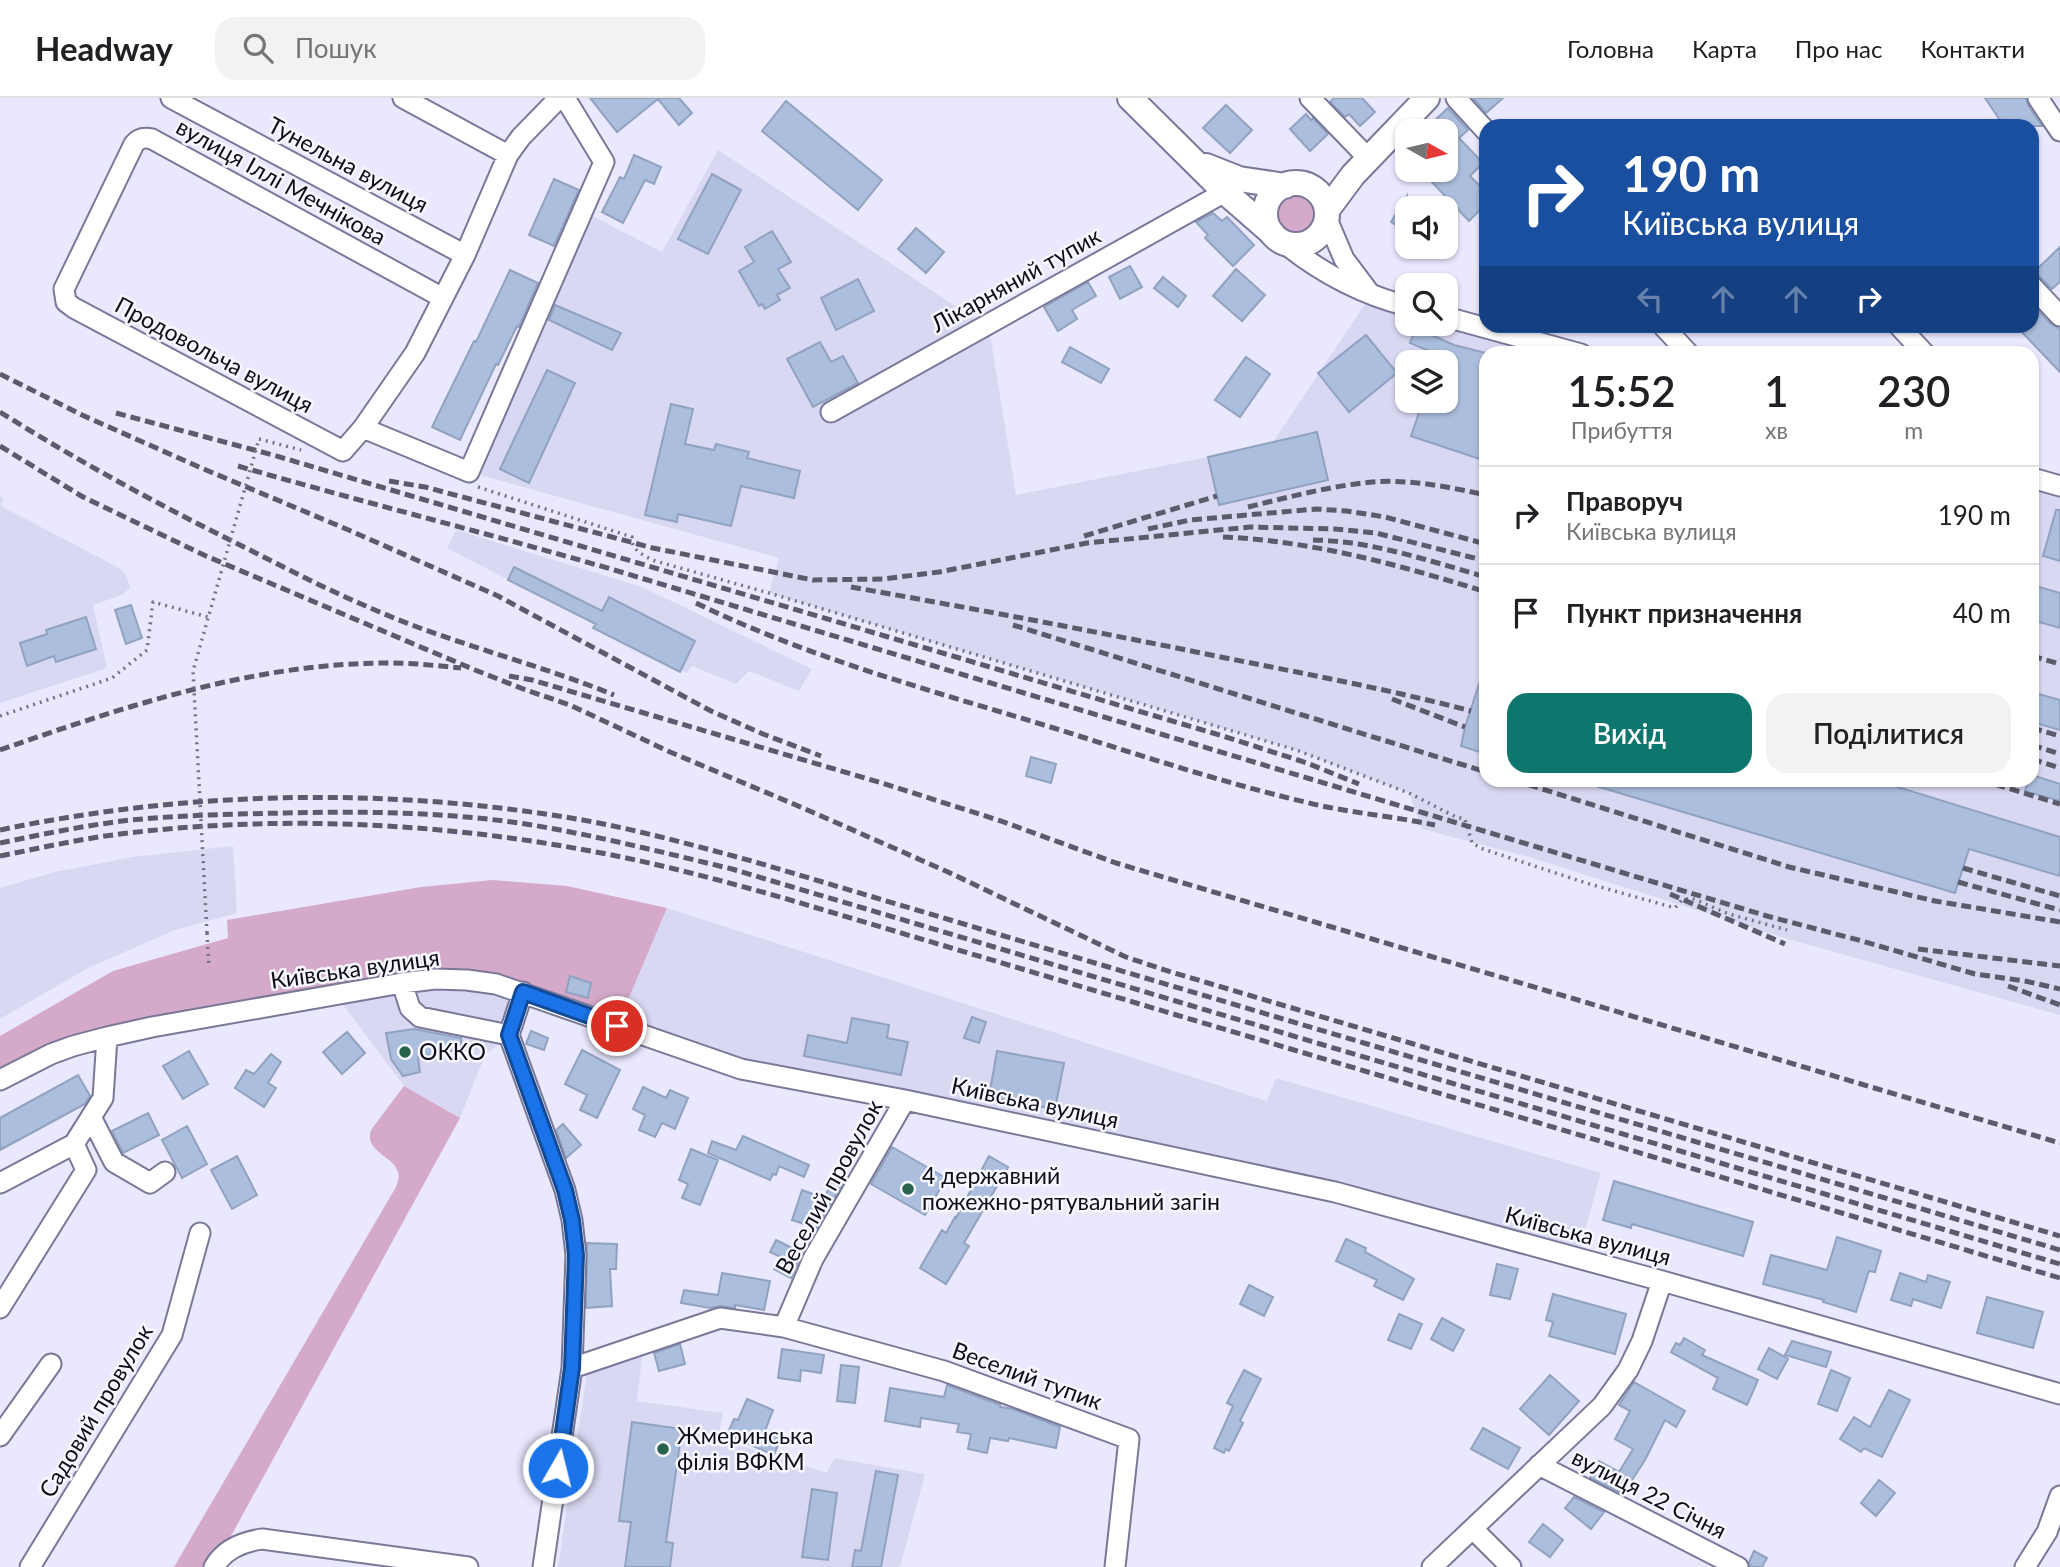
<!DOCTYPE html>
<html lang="uk">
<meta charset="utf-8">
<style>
:root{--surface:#fff;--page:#f2f2f2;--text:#202124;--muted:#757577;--line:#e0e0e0;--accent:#0f766e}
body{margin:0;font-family:Lato,sans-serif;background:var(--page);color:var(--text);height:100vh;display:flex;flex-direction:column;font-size:26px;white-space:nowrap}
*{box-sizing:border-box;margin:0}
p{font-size:23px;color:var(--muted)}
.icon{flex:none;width:38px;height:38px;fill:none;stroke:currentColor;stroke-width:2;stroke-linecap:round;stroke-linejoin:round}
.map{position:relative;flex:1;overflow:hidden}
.drawer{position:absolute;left:1479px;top:248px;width:560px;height:441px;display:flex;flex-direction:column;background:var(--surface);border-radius:21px;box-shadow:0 2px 5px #0004}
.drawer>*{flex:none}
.guide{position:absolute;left:1479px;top:21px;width:560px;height:214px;border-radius:21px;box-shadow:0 2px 5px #0004;background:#1a4fa0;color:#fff;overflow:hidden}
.needle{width:46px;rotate:98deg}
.buttons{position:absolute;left:1395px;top:21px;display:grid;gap:14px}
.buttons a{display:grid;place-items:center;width:63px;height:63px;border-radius:14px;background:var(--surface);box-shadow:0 2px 5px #0004;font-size:35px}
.pin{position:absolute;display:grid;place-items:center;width:60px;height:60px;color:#fff;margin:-30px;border:4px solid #fff;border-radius:50%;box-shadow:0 2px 7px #0007}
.me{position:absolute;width:77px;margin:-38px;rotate:8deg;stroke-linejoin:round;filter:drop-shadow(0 0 5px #0008)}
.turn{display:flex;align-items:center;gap:24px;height:147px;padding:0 28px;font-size:32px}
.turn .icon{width:91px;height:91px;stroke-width:2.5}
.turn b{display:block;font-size:49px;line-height:60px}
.lanes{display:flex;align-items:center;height:66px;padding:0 28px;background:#0003;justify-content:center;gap:35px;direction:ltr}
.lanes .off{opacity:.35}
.eta{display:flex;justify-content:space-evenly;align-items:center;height:119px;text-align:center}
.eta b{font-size:42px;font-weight:600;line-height:49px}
.cta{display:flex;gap:14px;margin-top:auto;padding:14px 28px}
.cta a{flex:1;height:80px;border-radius:21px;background:var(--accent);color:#fff;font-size:28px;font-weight:600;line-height:80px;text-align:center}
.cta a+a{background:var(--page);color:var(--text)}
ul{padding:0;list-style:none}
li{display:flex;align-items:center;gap:21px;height:98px;padding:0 28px;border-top:2px solid var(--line)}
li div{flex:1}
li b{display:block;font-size:26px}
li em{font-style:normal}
header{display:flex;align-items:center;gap:42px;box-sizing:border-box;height:98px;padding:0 35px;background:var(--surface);border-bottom:2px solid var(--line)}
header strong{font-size:33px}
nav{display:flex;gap:38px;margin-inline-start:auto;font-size:24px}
.search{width:490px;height:63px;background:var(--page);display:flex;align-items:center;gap:18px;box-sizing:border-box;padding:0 24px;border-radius:21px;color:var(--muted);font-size:26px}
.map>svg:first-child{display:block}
.built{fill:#d9d8f2;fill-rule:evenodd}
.green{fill:#d4a9ca}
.building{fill:#acbedd;stroke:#91a2c1;stroke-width:2}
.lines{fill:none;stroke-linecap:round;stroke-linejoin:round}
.minor-casing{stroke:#797899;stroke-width:23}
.major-casing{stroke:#797899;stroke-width:28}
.path{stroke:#747384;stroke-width:3.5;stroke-dasharray:2 5;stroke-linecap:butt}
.minor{stroke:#fff;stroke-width:19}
.major{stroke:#fff;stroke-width:24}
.rail{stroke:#5c5b6b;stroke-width:5;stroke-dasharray:10 5;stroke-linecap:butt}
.path-bridge{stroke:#747384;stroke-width:3.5;stroke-dasharray:2 5;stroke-linecap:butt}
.route-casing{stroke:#114b97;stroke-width:18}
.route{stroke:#1a73e8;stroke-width:12}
.poi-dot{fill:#29634c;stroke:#f7f7ff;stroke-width:2.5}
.labels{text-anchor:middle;stroke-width:5;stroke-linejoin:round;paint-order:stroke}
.street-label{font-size:23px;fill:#0d0c18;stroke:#f7f7ff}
.poi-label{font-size:23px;fill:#0d0c18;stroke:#f7f7ff;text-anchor:start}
</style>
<header>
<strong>Headway</strong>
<div class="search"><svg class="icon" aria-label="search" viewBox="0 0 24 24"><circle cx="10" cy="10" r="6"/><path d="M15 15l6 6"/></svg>Пошук</div>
<nav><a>Головна</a><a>Карта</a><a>Про нас</a><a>Контакти</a></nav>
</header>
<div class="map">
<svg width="2060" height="1469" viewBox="0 0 2060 1469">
<rect width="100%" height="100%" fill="#e9e8ff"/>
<path class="built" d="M718,52l271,178 27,167 192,-38 65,-15 98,-147 36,11v18h39l135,29 -95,1v426h546v-302l28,8v529l-272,-76 -259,-82 -107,-28 -13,-36 -113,-43 -527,-157 10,-35 -310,-86 114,-261 79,41zM1407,264h39v39h-39z
M0,398l3,2 -2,8 120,63 6,8 3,11 -8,7 -29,10 14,63 -107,35z
M456,432l186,57 170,82 -13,22 -50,-20 -13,13 -44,-18 -5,7 -240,-125z
M233,748l4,67 -62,17 -87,38 -88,51v-131l55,-16 78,-15z
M667,810l600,193 9,-23 325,95 -24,85 -242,-66 -594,-123 -124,-43z
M402,885l121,9 -14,43 -24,20 -25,63 -56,-32 -68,-91z
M643,1250l-6,53 86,12 -5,26 109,34 7,-15 91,16 -25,93h-342l29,-194z"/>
<path class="green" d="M1275 116a21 21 0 1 1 42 0a21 21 0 1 1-42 0Z
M493,782l74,6 100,22 -50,118 -150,-46 -315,47 -152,53v-44l113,-65 115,-33 -1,-18 194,-33z
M404,988l56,32 -246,449h-40l222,-380c14,-31 -34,-30 -25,-57z"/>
<path class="building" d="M590,0h89l13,15 -13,12 -21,-26 -41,33z
M1334,0h28l13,14 -15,14 -11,-12 -4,3 -15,-15z
M1473,0h30l-17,15z
M1985,0h41l2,7 14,21h-38z
M786,3l96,79 -24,30 -96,-79z
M1226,7l26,25 -22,23 -27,-25z
M1448,10l20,22 -9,8 24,25 -13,13 16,16v12l-17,17 -40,-42 10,-9h7v-39h-16l9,-8 -3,-4z
M1306,16l5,6 2,-2 15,16 -18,17 -20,-22z
M634,57l27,12 -7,17 -9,-4 -22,43 -21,-11 18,-35 4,2z
M712,76l29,16 -33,64 -30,-15z
M554,81l25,11 -25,56 -25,-11z
M1407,98v36l-16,-10z
M1213,115l9,8 5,-4 27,28 -21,21 -28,-28 3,-3 -12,-13z
M916,130l28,24 -18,21 -28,-24z
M772,133l19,31 -13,7 12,19 -13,7 3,5 -15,9 -3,-5 -3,2 -20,-35 15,-9 -9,-15z
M2060,149v35l-8,7 -12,-12 -8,-3z
M1130,168l12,21 -22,12 -11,-22z
M1236,171l29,26 -23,26 -29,-25z
M510,172l28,13 -19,44 -2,-1 -19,39 -2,-1 -36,76 -28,-13 42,-86 2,1z
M1163,179l23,19 -8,11 -24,-19z
M858,181l16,32 -38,19 -15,-32z
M1088,184l8,14 -24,14 5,9 -19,12 -14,-24z
M2032,206l19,20 9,5v43l-44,-46h16z
M555,207l66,28 -9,17 -63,-30z
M1416,230l38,17 32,8v108l-75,-25 12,-35h23v-43l-36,-15z
M1366,237l31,38 -48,39 -31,-39z
M820,244l11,20 12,-6 15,27 -45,24 -26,-48z
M1070,249l39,22 -8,14 -39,-21z
M1246,259l24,17 -30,43 -25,-17z
M547,272l28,13 -46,100 -29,-14z
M671,306l22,5 -8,35 29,6 2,-6 33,8 -2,6 53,13 -6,27 -53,-12 -10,40 -53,-12 -1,8 -32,-7z
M1317,334l11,48 -109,25 -11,-48z
M2056,412h4v51l-17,-5z
M514,469l88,44 7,-14 86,44 -15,31 -87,-44 3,-4 -88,-44z
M2032,487l28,8v35l-28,-8z
M131,507l11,33 -16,6 -11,-34z
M86,519l10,32 -40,13 -2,-6 -27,10 -7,-23 27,-9 -1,-4z
M1482,577l4,1v78l-25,-8 4,-19z
M2032,594l28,8v30l-28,-8z
M1031,659l25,7 -5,19 -25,-7z
M2032,677l28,9v17l-35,-10 4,-11h3z
M1589,682h286l185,57v39l-91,-27 -14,44 -366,-109z
M570,878l21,7 -3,15 -22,-6z
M972,919l14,5 -7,21 -15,-5z
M852,920l37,7 -2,13 21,4 -7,33 -97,-19 4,-21 39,8z
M414,931l47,9 1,11 -44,8 2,15 -17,4 -12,-17 -5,-26z
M531,933l17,7 -4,12 -18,-6z
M347,934l18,21 -23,21 -19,-22z
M582,952l38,20 -23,48 -17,-8 7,-15 -22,-11z
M189,953l19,33 -25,15 -20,-33z
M997,953l67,12 -9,46 -66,-12z
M271,956l10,8 -13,21 8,5 -12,19 -29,-19 11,-18 8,4z
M78,977l12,21 -5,8 -85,46v-32z
M643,989l23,11 4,-8 18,8 -13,31 -13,-6 -7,14 -16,-7 6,-15 -12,-6z
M148,1015l11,22 -36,18 -11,-22z
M563,1026l18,21 -15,13 -10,-28z
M187,1028l20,38 -25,14 -20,-38z
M743,1038l66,29 -5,12 -25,-11 -3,9 -3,-1 -3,6 -62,-27 4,-12 24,9z
M892,1049l54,31 -21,37 -54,-31z
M691,1051l27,11 -18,45 -18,-7 6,-14 -9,-4z
M237,1058l20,39 -25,14 -21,-39z
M989,1058l19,11 -44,76 5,3 -23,38 -26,-16 22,-38 4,3 9,-16 1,1z
M834,1081l9,4 -26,45 -25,-8 10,-30 22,8z
M1614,1083l139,41 -10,34 -111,-32 -1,4 -28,-8z
M1837,1139l44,14 -6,21 -6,-1 -13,41 -33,-10 1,-2 -61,-16 8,-29 56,15z
M1346,1141l20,9 -1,4 49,27 -11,21 -29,-14 3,-6 -41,-19z
M776,1142l26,13 -11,25 -17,-9 7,-12 -11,-5z
M587,1145l30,1 -1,25h-6l2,37 -26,2z
M1497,1166l21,5 -8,30 -20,-4z
M722,1175l48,8 -6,29 -29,-5v3l-14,-2 -11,2 -29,-5 3,-13 34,5z
M1900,1175l26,9 2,-7 22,7 -9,26 -28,-9 -2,7 -20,-6z
M1249,1187l24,12 -9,19 -24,-12z
M1553,1196l73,20 -11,40 -66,-18 4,-14 -7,-2z
M1987,1199l56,15 -10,36 -56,-15z
M1399,1216l23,10 -11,25 -23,-9z
M1442,1220l22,12 -11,21 -22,-12z
M1684,1240l21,12 -3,5 56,25 -11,25 -34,-16 5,-11 -47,-26 5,-9 4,2z
M1792,1243l39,11 -5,15 -41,-12z
M680,1246l5,20 -26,7 -5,-18z
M1769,1250l19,11 -11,20 -19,-10z
M782,1251l42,6 -3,18 -20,-3 -1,11 -22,-3z
M841,1267l18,2 -4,36 -18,-2z
M1244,1272l17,9 -21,42 3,2 -14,28 -3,-2 -2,4 -10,-5 19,-42 -6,-3z
M1831,1272l19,8 -13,33 -19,-7z
M1550,1277l29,26 -30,34 -29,-26z
M1634,1284l51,29 -9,16 -11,-7 -20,40 -22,34 -33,-16 9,-17 20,11 14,-23 -18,-10 15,-28 -11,-6z
M947,1287l53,20v2l13,2 47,18 -4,21 -47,-10 -1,3 -18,-3 -3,15 -19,-4 3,-15 -14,-2 2,-8 -38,-6 -1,9 -35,-6 5,-33 54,9z
M1889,1292l21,10 -28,57 -18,-9 -3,4 -21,-13 14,-22 16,10z
M747,1301l26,11 -8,21 16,7 -7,17 -47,-20 7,-16 4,1z
M632,1324l50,7 -16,113 7,1 -3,24h-45l6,-45 -12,-1z
M1483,1330l37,20 -12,21 -37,-20z
M876,1373l22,4 -17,92h-29l3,-17 6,1z
M1879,1382l16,13 -19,23 -15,-13z
M812,1391l25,4 -9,67 -26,-3z
M1574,1399l30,15 -13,17 -26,-21z
M1543,1426l20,16 -13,17 -21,-15z
M1754,1453l13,7 -5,9h-12l-1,-5z"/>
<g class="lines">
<g class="minor-casing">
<path id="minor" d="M171,0l294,157
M403,0l105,57
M1310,0l58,60
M1456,0l30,33
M2038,0l22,33
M1327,121l17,40 24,32
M1284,145c37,30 77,51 123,63
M2032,188l28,30
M443,200l-291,-159c-8,-2 -13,-1 -18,5l-70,145 2,13 8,6 269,143 20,-23 52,-75 50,-98 43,-100 13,-18 38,-39
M1446,219l135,37
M1663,228l26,28
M1899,228l26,28
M831,314l394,-220
M363,330l106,44 135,-310 -39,-64
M2032,380l28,8
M402,885l8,25 10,9 89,18
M523,894l-14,43 56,155 7,30 4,35 -4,113 -29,199
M0,982l51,-26 22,-8 34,-9 45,-10 250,-44 33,-4 32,1 29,4 245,85 164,31 430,92 327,89 398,113
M91,1019l23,45 36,21 15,-11
M0,1085l74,-39 29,-46 4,-61
M0,1210l86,-138 -12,-26
M784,1229l29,-68 92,-159
M572,1270l148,-50 64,9 160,44 185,68 -14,128
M0,1338l51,-72
M1539,1367l199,102
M1473,1431l38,38
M30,1469l142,-232 28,-102
M214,1469c10,-18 28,-25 48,-28l206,28
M1432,1469l170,-161 26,-36 14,-29 20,-60
M2025,1469l22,-35 13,-36"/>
</g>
<g class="major-casing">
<path id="major" d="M1130,0l95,94 47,41
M1206,68l33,13 46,7
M1265 116a31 31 0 1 1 62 0a31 31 0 1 1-62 0Z
M1327,112l26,-35 74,-77"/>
</g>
<path class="path" d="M259,341l42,11
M478,389l154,50c-1,13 10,17 20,23l117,33 527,157 113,43 47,24 9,2 7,24 11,6 103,34 89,25 7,-8 9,-2 38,16 58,16
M0,618l112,-38 35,-28 6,-48 55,15
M207,835l2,35"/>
<use href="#minor" class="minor"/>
<use href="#major" class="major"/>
<path class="rail" d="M0,276l82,41 117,52 152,64 147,65 213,115 52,23 58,22
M0,314c81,51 165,96 250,138 41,21 82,42 125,60 78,34 161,53 239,85
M116,315l157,42 950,281 84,27 52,21
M0,348l83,51 123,59 269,114 51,20 44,15 100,47 133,56 145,64 178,85 45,15 889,264
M238,368c124,36 249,67 373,103l1156,347 95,25 113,33 50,7 35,8
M389,383l36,6 228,61 160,32 70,-1 56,-7 148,-29 163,-16 85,2 41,4 110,28
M1248,409c41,-10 82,-21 124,-25 38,-3 77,5 114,13
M1148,431l42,-9 126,-11 31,2 38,6 101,27
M1084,438l133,-40
M1223,439c90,4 177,28 263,55
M1313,442c60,1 116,21 173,37
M851,489c119,21 237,43 355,67 89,18 178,34 265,57
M696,505c107,52 222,84 335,118 91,28 181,59 274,81 43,11 87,14 130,23
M1013,527l473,147
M2032,558l28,8
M509,578l23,4 350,103 119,38 115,42 944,280
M1392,601l73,28
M2032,630l28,8
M2032,647l28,9
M0,652c126,-44 257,-88 392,-87 23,0 46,3 69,5
M2032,661l28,9
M1514,682l275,87 146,34 125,21
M1981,682l79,24
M0,732c186,-39 383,-43 571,-12 61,10 121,27 181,43l1308,389
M0,745c43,-9 87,-18 131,-23 51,-5 103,-6 154,-7 78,-2 156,-1 234,10 72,11 142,29 213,46l1328,395
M0,758c40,-8 80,-17 120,-22 154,-19 313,-12 465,16 68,12 135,30 202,49l1273,379
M1963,770l97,28
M1958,784l102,28
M1670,796l115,50
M1918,851l142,17
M2008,888l52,19"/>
<path class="path-bridge" d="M207,835l-14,-262 66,-232"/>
</g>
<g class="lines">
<g class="route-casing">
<path id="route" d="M558,1370l14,-100 4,-113 -4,-35 -7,-30 -56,-155 14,-43 94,34"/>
</g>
<use href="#route" class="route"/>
</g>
<g class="poi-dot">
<circle cx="405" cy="954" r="7"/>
<circle cx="908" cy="1091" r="7"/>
<circle cx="663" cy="1351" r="7"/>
</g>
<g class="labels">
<g class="street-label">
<text transform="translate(348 67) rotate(28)" y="8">Тунельна вулиця</text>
<text transform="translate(281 84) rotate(29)" y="8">вулиця Іллі Мечнікова</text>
<text transform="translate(1016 182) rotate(-29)" y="8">Лікарняний тупик</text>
<text transform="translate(214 257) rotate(28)" y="8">Продовольча вулиця</text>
<text transform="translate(355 871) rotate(-8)" y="8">Київська вулиця</text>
<text transform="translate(1035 1005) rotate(12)" y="8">Київська вулиця</text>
<text transform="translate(829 1089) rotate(-61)" y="8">Веселий провулок</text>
<text transform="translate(1588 1138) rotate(15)" y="8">Київська вулиця</text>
<text transform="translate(1027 1278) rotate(20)" y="8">Веселий тупик</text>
<text transform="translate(96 1313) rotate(-59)" y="8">Садовий провулок</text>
<text transform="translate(1649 1396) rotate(27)" y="8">вулиця 22 Січня</text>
</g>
<g class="poi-label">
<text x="419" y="962">ОККО</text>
<text x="922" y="1086">4 державний<tspan x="922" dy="26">пожежно-рятувальний загін</tspan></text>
<text x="677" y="1346">Жмеринська<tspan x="677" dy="26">філія ВФКМ</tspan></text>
</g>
</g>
</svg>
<div class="buttons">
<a><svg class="needle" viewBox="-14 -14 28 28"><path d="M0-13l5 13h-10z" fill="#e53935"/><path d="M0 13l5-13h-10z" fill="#757577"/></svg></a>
<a><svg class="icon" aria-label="sound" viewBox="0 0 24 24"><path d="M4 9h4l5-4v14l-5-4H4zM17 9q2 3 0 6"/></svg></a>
<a><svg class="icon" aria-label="search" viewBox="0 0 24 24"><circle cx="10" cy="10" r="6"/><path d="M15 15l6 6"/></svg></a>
<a><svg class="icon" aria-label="layers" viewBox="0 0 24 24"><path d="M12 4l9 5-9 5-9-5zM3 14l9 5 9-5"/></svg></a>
</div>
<div class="pin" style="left:617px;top:928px;background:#d93025"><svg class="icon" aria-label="arrive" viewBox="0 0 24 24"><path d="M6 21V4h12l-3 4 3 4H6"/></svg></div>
<svg class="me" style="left:558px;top:1370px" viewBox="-20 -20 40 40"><circle r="17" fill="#1a73e8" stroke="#fff" stroke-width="3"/><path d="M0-11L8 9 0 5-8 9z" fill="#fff"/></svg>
<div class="guide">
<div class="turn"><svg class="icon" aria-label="right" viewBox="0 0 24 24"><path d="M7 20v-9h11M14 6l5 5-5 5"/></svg><div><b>190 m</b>Київська вулиця</div></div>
<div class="lanes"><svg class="icon off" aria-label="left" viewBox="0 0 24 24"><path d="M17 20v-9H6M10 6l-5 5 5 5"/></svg><svg class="icon off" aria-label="ahead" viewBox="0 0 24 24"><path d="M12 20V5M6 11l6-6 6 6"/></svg><svg class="icon off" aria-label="ahead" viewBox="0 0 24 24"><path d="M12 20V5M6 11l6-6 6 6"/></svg><svg class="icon" aria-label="right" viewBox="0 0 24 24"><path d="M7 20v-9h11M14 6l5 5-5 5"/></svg></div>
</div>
<section class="drawer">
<div class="eta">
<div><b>15:52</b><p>Прибуття</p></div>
<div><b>1</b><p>хв</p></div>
<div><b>230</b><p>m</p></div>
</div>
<ul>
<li><svg class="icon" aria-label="right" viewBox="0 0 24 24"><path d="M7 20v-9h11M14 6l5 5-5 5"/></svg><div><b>Праворуч</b><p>Київська вулиця</p></div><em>190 m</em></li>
<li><svg class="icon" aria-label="arrive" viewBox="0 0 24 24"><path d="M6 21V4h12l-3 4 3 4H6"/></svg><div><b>Пункт призначення</b></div><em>40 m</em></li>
</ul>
<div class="cta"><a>Вихід</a><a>Поділитися</a></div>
</section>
</div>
